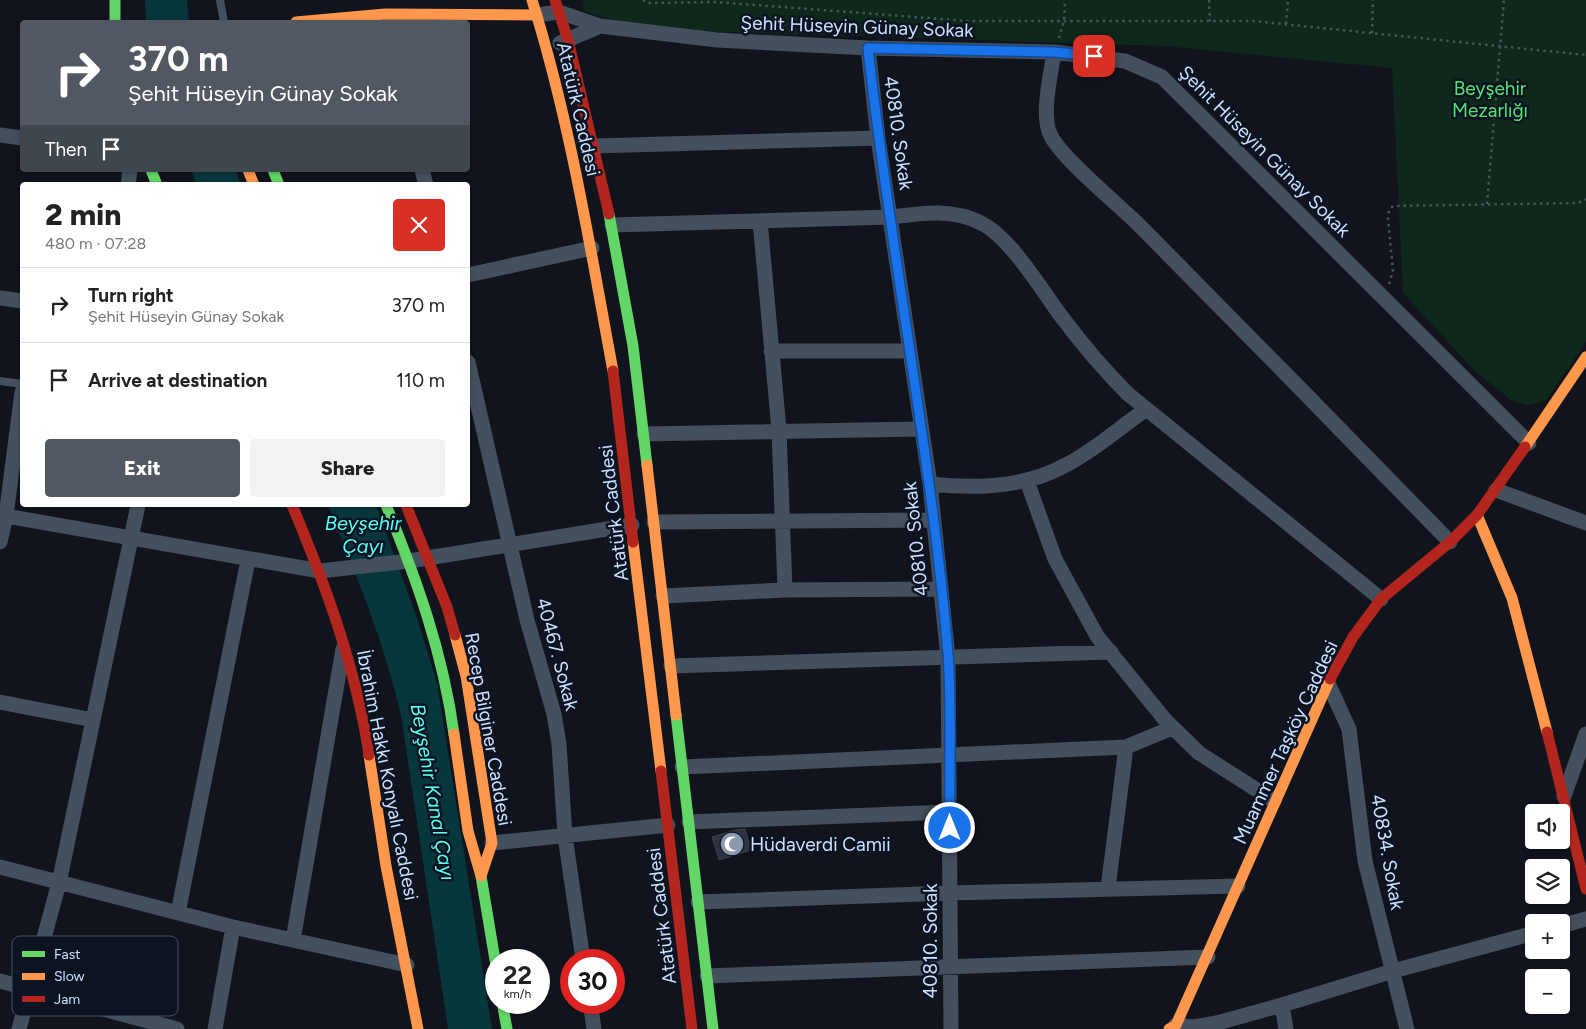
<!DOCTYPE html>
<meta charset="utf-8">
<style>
:root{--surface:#fff;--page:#f2f2f2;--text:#222;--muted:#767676;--line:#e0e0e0;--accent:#515862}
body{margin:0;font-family:Figtree,sans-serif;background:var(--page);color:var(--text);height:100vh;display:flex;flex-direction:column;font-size:19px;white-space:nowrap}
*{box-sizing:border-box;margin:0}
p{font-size:16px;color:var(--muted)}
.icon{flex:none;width:28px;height:28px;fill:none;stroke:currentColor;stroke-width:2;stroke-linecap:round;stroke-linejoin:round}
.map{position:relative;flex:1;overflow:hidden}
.drawer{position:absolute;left:20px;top:182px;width:450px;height:325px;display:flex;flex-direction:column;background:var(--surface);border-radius:5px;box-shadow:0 1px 4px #0004}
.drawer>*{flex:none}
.banner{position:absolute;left:20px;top:20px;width:450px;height:152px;border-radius:5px;box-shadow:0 1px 4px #0004;background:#515862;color:#fff;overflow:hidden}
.fabs{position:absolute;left:1525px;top:804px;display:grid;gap:10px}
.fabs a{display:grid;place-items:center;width:45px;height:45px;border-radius:5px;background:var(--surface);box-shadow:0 1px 4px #0004;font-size:25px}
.speed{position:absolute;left:485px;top:949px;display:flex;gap:10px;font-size:25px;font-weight:700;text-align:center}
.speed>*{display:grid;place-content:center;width:65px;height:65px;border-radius:50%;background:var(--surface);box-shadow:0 1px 4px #0004;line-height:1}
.speed small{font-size:12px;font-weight:400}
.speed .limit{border:8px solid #d22;background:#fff;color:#111}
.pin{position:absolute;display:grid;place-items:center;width:42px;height:42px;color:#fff;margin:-21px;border-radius:10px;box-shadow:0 2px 8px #0006}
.me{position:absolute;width:55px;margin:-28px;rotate:0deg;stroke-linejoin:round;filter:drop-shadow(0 0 4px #0008)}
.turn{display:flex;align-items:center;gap:18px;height:105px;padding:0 25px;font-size:22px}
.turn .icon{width:65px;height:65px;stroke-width:2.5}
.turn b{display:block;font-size:35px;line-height:42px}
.then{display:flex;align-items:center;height:48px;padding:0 25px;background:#0003;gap:10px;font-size:19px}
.round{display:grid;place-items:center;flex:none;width:52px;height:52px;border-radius:5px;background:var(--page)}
.headline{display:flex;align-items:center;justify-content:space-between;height:85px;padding:0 25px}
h1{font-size:30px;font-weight:800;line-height:38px}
.cta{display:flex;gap:10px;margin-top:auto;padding:10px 25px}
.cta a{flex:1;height:58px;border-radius:5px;background:var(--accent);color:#fff;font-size:20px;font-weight:800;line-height:58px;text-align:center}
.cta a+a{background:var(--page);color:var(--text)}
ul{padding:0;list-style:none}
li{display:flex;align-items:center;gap:15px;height:75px;padding:0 25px;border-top:1px solid var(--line)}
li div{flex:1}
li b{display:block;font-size:19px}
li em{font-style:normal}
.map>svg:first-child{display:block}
.green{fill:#0e281b}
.water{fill:#07363c}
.building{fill:#2e333f;stroke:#3a4351}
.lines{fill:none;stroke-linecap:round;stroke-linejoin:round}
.path{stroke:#415a58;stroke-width:2.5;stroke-dasharray:2.5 4;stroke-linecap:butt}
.lane{stroke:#44505d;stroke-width:8}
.street{stroke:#44505d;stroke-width:15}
.fast{stroke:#63d668;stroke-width:11}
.slow{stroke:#ff974d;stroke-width:11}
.jam{stroke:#b3261e;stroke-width:11}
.route-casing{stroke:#114b97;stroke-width:12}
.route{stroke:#1a73e8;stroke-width:9}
.labels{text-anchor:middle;stroke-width:5;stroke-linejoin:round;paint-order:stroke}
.street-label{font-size:19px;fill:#cbe1ff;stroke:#0c1321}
.park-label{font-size:19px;fill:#52e571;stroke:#0c1321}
.poi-label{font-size:19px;fill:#cbe1ff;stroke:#0c1321;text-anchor:start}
.water-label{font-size:20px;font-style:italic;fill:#59fff3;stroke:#0c1321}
.key{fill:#0c1321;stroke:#455164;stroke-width:1}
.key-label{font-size:14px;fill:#cbe1ff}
</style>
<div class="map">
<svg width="1586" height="1029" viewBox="0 0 1586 1029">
<rect width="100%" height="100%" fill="#11141c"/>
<path class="green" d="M583,0h1003v342l-39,57 -6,3 -14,3 -15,-4 -38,-31 -71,-77 -11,-225 -228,-22 -433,-14c-50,3 -100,-4 -147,-21z"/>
<path class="water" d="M145,0h42l2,22h-43z
M191,170h44l6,15h-44z
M328,505h48l41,113 20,65 55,346h-44l-47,-314c-17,-73 -45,-141 -73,-210z"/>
<path class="building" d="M745,829l6,21 -32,10 -7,-23 24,-7z"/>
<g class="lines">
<path class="path" d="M643,0l4,3 70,-1 249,19h287l333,34
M1209,0l1,21
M1286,24l2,-24
M1372,33l1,-33
M1059,38l5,-17 1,-21
M1487,204l17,-204
M1389,284l4,-13 -5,-53 1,-8 4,-4 185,-3 8,-4"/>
<path class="lane" d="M220,0l4,22
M0,381l22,3"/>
<path class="street" d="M537,15l22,-3 41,14 117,14 151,8 186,4 71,9 37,16 367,366
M560,43l40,-17
M868,48l10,90 52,346 18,173 3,372
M1054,52c-3,22 -13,61 -4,82 9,22 70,72 90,92 104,105 207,210 310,316
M0,135l22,3
M593,146l285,-8
M422,170l4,15
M128,185l2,-15
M760,221l19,209 6,160
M612,225l279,-8c31,-4 61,-9 90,6 29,14 60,66 80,93 21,28 42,53 67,78l253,205
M468,275l124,-27
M0,298l22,3
M771,351h138
M468,362l59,258 27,94 5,30 6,92 18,124
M644,434l277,-5
M1027,481l28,78 42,77 69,85 33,32 75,48
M930,484c45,5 92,4 132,-17 30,-15 56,-38 83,-57
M1496,490l90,33
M0,515l320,56 89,-10 223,-36
M654,522l280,-2
M0,542l6,-26 16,-124
M663,596l122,-6 156,-1
M671,666l440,-14
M1328,683l21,46 16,132 42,168
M0,702l93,18
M682,767l444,-20 46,-19
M1564,796l22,-62
M689,822l260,-10
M492,843l176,-18
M0,867l233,60 174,38
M1108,888l18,-141
M698,902l252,-9 288,-7
M178,913l70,-353
M1561,926l25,-7
M293,940l50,-291
M707,976l501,-19
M0,981l177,48
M590,1002l4,27
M1282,1005l4,24
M1176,1025l17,2 24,-4 65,-18 111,-34 141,-38
M19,1029l40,-146 79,-378
M215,1029l18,-102"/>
<path class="fast" d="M115,0v22
M151,170l6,15
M273,170l6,15
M609,214l24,132 14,119
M386,505c31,75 57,148 68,229
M676,715l37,314
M481,876l15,90
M502,1002l5,27"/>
<path class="slow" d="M532,0c38,121 58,247 81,371
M296,22l89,-8 152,1
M248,170l6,15
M1525,447l61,-90
M647,465l29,250
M1477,515l35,83 35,134
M633,542l28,229
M454,734l14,97 13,45 11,-33 -26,-167 -11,-41
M369,755l17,111 32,163
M1169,1029l7,-4 154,-346"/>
<path class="jam" d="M555,0l13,40 41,174
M613,371l20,171
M292,505c34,81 64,163 77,250
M406,505l41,102 8,28
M1330,679l23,-42 28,-38 69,-57 27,-27 48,-68
M1547,732l39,157
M661,771l31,258"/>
</g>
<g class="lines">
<g class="route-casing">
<path id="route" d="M950,828c-1,-57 2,-116 -2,-174 -17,-203 -58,-403 -80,-606l186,4 40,4"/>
</g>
<use href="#route" class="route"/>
</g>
<defs>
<g id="mosque-disc" transform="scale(1.25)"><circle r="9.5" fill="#8a99b0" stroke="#0c1321"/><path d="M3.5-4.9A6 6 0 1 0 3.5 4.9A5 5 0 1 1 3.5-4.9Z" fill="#fff"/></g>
</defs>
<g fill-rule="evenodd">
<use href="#mosque-disc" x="732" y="844"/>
</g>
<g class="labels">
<g class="street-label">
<text transform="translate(857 26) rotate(2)" y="7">Şehit Hüseyin Günay Sokak</text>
<text transform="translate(579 109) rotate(77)" y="7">Atatürk Caddesi</text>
<text transform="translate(899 133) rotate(82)" y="7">40810. Sokak</text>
<text transform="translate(1265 151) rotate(45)" y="7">Şehit Hüseyin Günay Sokak</text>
<text transform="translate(613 513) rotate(-97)" y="7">Atatürk Caddesi</text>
<text transform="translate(915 539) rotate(-96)" y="7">40810. Sokak</text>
<text transform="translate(558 654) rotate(75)" y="7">40467. Sokak</text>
<text transform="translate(489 729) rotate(80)" y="7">Recep Bilginer Caddesi</text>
<text transform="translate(1285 742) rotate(-65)" y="7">Muammer Taşköy Caddesi</text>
<text transform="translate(388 775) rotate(79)" y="7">İbrahim Hakkı Konyalı Caddesi</text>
<text transform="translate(1388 852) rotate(80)" y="7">40834. Sokak</text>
<text transform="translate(661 916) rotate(-97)" y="7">Atatürk Caddesi</text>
<text transform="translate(930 941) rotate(-90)" y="7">40810. Sokak</text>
</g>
<g class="park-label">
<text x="1490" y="95">Beyşehir<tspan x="1490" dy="22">Mezarlığı</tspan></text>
</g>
<g class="poi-label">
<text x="750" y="851">Hüdaverdi Camii</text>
</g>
<g class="water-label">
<text x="363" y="530">Beyşehir<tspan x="363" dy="23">Çayı</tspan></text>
<text transform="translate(433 792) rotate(80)" y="7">Beyşehir Kanal Çayı</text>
</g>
</g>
<rect x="12" y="936" width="166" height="80" rx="8" class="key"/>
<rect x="22" y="951" width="23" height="6" fill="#63d668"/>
<rect x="22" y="973" width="23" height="7" fill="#ff974d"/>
<rect x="22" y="996" width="23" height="6" fill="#b3261e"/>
<g class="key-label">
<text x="54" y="959">Fast</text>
<text x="54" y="981">Slow</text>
<text x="54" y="1004">Jam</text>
</g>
</svg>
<div class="fabs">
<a><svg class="icon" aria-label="sound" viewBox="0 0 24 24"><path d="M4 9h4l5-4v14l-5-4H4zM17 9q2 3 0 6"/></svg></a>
<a><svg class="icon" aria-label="layers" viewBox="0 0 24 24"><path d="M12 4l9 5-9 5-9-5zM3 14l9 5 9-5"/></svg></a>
<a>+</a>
<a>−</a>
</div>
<div class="speed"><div>22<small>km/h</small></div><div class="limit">30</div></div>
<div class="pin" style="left:1094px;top:56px;background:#d93025"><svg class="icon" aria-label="arrive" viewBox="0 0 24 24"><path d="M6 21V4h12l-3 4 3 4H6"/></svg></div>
<svg class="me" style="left:950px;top:828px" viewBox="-20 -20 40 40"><circle r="17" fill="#1a73e8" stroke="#fff" stroke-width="3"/><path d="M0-11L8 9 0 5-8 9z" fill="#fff"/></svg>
<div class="banner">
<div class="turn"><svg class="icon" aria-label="right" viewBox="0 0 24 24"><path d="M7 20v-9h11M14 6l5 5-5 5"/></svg><div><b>370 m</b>Şehit Hüseyin Günay Sokak</div></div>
<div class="then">Then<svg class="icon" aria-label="arrive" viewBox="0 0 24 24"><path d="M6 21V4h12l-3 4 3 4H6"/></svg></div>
</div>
<section class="drawer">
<div class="headline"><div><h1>2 min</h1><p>480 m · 07:28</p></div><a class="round" style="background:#d93025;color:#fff"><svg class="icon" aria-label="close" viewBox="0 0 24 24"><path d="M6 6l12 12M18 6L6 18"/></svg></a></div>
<ul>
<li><svg class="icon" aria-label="right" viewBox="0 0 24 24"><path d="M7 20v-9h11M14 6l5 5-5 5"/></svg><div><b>Turn right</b><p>Şehit Hüseyin Günay Sokak</p></div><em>370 m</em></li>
<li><svg class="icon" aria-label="arrive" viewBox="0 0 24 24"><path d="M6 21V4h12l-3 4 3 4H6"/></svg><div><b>Arrive at destination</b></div><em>110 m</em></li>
</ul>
<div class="cta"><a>Exit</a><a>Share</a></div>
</section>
</div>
